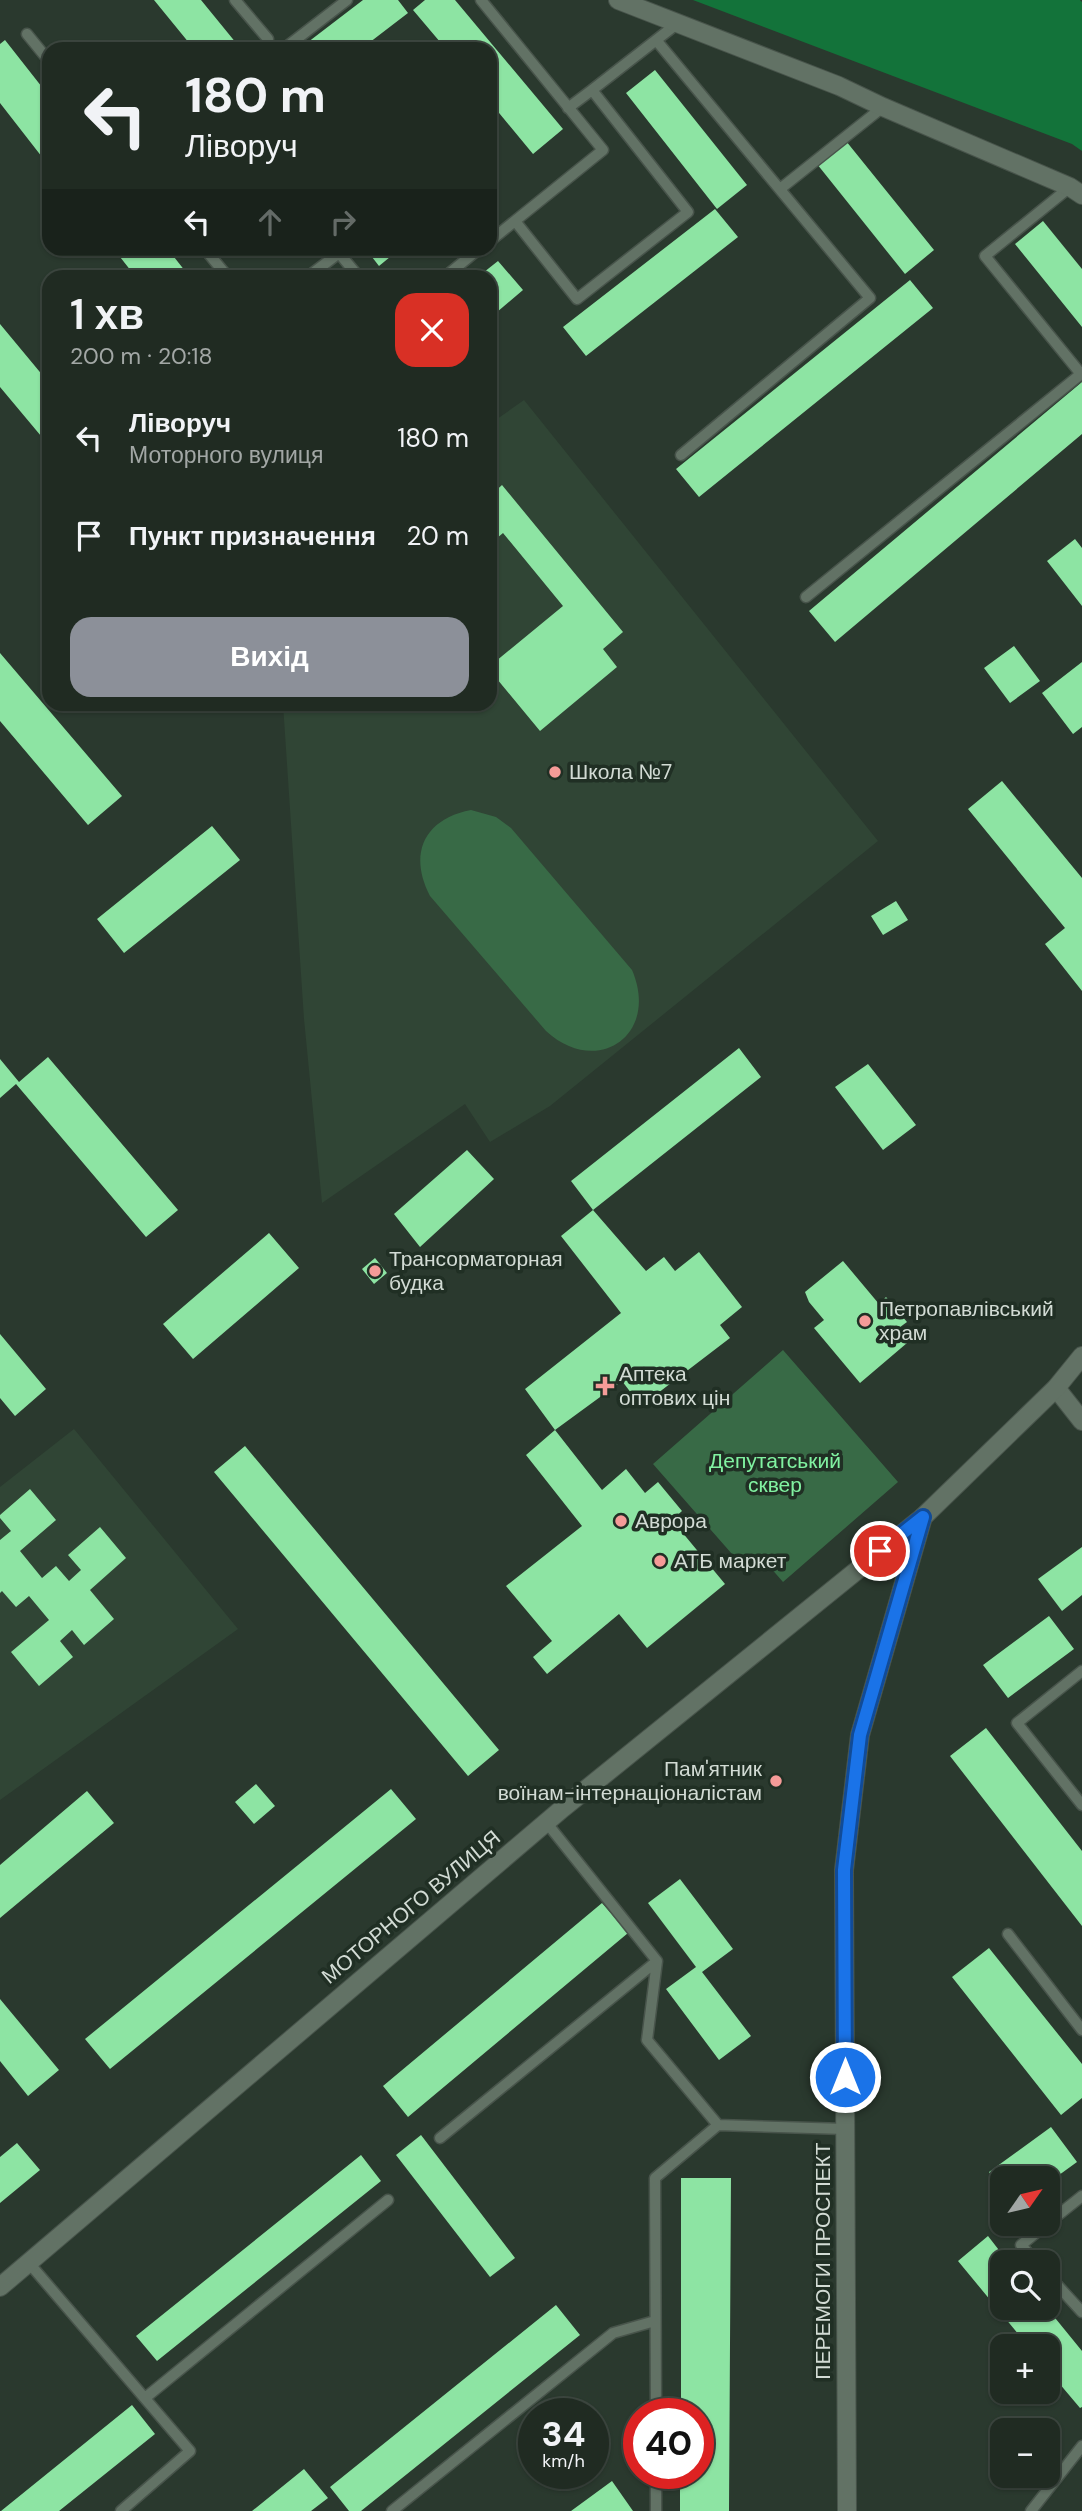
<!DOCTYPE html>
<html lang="uk">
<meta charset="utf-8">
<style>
:root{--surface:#202b22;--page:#28332a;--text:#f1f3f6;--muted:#a2a7a5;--line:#3d4740;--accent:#8c9099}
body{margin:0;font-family:"DM Sans",sans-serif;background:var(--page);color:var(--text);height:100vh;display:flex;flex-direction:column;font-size:26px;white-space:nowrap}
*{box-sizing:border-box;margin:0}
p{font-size:23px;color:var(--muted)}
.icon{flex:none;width:38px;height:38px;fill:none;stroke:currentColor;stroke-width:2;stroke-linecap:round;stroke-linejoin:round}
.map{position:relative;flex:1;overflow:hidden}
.side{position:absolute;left:42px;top:270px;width:455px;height:441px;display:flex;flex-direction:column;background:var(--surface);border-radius:21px;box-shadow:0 2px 5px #0004,0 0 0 2px var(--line)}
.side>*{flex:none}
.banner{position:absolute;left:42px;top:42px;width:455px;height:214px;border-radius:21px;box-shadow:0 2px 5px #0004,0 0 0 2px var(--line);background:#202b22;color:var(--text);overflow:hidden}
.needle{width:46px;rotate:56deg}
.controls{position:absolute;left:990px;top:2166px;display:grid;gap:14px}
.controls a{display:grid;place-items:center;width:70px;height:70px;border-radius:14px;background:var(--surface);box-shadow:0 2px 5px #0004,0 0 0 2px var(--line);font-size:35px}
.speed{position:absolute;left:518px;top:2398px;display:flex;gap:14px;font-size:35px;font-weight:700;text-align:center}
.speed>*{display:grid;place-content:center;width:91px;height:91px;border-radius:50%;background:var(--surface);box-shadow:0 2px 5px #0004,0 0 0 2px var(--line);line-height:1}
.speed small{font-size:18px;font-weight:400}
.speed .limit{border:10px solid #d22;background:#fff;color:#111}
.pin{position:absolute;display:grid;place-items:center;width:60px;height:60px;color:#fff;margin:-30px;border:4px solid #fff;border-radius:50%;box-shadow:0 2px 7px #0007}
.me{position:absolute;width:77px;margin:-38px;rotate:0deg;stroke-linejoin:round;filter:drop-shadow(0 0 5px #0008)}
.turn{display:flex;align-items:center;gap:24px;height:147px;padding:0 28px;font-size:32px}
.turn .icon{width:91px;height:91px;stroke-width:2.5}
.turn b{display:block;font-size:49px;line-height:60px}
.lanes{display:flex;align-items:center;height:66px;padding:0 28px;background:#0003;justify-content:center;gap:35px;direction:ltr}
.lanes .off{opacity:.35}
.round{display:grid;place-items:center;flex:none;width:74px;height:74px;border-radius:21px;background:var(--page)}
.headline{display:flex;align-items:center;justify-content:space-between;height:119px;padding:0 28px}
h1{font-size:42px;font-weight:600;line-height:52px}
.cta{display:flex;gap:14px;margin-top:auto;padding:14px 28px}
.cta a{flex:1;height:80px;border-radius:21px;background:var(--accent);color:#fff;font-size:28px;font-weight:600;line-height:80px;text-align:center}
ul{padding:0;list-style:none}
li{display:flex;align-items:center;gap:21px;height:98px;padding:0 28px}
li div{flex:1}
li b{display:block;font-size:26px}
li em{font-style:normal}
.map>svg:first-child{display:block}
.built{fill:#304535}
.green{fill:#386a46}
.forest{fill:#13733a}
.building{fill:#8de4a3}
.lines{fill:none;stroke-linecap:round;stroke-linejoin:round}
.service-casing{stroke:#48544b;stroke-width:13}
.minor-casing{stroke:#48544b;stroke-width:20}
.tertiary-casing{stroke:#48544b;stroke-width:20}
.service{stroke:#627265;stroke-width:10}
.minor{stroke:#627265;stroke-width:18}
.tertiary{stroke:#627265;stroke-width:18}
.route-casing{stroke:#114b97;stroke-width:18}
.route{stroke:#1a73e8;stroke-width:12}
.poi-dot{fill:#f59b98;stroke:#202f24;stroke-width:2.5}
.labels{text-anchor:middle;stroke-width:7;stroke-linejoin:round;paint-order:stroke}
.poi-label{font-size:21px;fill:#d2dbd4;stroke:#202f24;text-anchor:start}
.park-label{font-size:21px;fill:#81f2a1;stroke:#202f24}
.street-label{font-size:21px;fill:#d2dbd4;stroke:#202f24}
</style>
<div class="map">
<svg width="1082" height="2511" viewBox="0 0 1082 2511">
<rect width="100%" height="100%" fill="#2a392e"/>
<path class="built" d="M524,400l354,441 -328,265 -60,36 -25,-38 -143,99 -18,-184 -21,-315h207v-280z
M74,1429l164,200 -238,171v-313z"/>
<path class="green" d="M471,810l25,7 15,11 121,142c28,65 -35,108 -86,61l-116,-135c-22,-42 -6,-77 41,-86z
M783,1350l115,132 -115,100 -21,-24 -30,-4 -79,-90z"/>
<path class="forest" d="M693,0h387l2,2v149l-10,-7z"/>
<path class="building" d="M154,0h47l40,49h-47z
M363,0h35l10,13 -47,36h-62z
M425,0h30l108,129 -30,25 -43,-52v-53h-44l-33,-39z
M5,40l44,56v70l-49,-63v-59z
M655,70l92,115 -30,24 -91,-116z
M846,141l88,109 -29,24 -88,-110z
M715,209l23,28 -152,119 -23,-29z
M1043,221l39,48v58l-67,-83z
M113,248h54l22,28h-54z
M365,248h36l-22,18z
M498,261l25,29 -33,28v-42h-11z
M910,280l23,28 -234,189 -23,-28z
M0,324l49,59v47l-8,6 -41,-49z
M1082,382v52l-247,208 -26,-31z
M502,485l121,147 -20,17 14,18 -77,64 -43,-52 -7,6v-19l73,-60 -60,-73 -13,11v-48z
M1075,539l7,9v58l-35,-45z
M1014,646l26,35 -30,22 -26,-35z
M0,653l122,143 -34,29 -88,-104z
M1082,662v65l-9,7 -31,-41z
M1002,781l80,97v113l-37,-47 20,-16 -97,-119z
M212,826l28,34 -116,93 -27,-34z
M896,901l12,19 -25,15 -12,-19z
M739,1048l22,29 -168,133 53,61 18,-14 11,14 24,-19 43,55 -22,18 10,13 -89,68 -19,-25 -67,49 -30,-41 96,-76 -60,-77 32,-26 -22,-29z
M48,1057l130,153 -32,27 -130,-153 -16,14v-39l19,23z
M868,1064l48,61 -33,25 -48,-63z
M467,1150l27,29 -74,68 -26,-33z
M269,1233l30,35 -106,91 -30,-35z
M375,1258l12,15 -13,11 -12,-15z
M843,1261l36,43 7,-7 21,25 -11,8 11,13 -47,40 -46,-55 10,-8 -15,-18 -4,-10z
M0,1334l46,55 -31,27 -15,-18z
M555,1430l47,60 24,-21 19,24 13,-11 24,29 -10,9 53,64 -78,64 -28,-34 -72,60 -14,-17 19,-16 -46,-55 76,-60 -56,-71z
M245,1446l254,304 -31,26 -254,-304z
M30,1489l26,31 -36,31 22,27 14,-12 13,15 12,-11 -13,-15 32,-28 26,31 -36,32 24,29 -30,26 -12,-15 -12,11 13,16 -34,29 -28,-34 38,-32 -20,-24 -13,11 -14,-16 -2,2v-53l11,-9 -11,-13v-3z
M1082,1547v48l-20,16 -24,-32z
M1049,1616l25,33 -66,49 -25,-33z
M986,1728l96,123v75l-132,-170z
M256,1784l19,22 -21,18 -19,-22z
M391,1789l25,30 -306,250 -25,-30z
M87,1791l27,32 -114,95v-53z
M680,1879l53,70 -31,23 49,64 -32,24 -53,-71 30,-22 -48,-64z
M602,1903l26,30 -220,184 -25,-31z
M989,1948l93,116v34l-21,17 -109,-138z
M0,1999l59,71 -31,26 -28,-35z
M1051,2127l26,35 -29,21v-4h-45v12l-14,-19z
M421,2135l94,123 -25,19 -94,-122z
M17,2143l23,27 -40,33v-46z
M361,2155l20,26 -224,180 -21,-25z
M681,2178h50l-2,333h-49v-38h18v-60h-17z
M988,2236l21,27h-6v45h44l35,43v56l-2,1 -32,-38v-23h-19l-71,-86z
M556,2305l24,30 -219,176h-12l-19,-24z
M132,2405l23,29 -96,77h-58z
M304,2469l24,29 -17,13h-59z
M612,2481l21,30h-62z"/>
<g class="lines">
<g class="service-casing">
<path id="service" d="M235,0l33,39
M481,0l122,150 -113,91
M27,34l22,27
M656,40l214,258 -189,157
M285,48l62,-48
M568,108l24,-18
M780,189l103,-82
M515,221l62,78 111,-87 -96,-122 86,-67
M204,248l23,28
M309,276l30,-23 19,23
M446,276l34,-28
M806,597l275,-223 -96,-118 85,-69
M1082,1671l-65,52 65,82
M546,1822l111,139 -10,79 71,85 127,4
M1008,1934l74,96
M440,2138l217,-177
M1048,2223l34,-27
M29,2263l161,188 -69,60
M1037,2263l-16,-18 26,-21
M1048,2275l34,37
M145,2398l243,-198
M656,2413l-1,-235 63,-53
M656,2473v38
M392,2511l221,-178 42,-12
M1031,2511l51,-65"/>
</g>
<g class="minor-casing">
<path id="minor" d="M618,0l221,86 44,21 187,80 12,8
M1056,1388l26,33
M0,2287l563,-479 360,-291"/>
</g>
<g class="tertiary-casing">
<path id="tertiary" d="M847,2511l-3,-641 16,-135 63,-218 133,-129 26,-32"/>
</g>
<use href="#service" class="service"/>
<use href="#minor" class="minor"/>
<use href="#tertiary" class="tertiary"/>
</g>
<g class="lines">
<g class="route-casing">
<path id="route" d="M845,2077l-1,-207 16,-135 63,-218 -43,34"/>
</g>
<use href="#route" class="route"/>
</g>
<g class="poi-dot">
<circle cx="555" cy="772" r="7"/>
<circle cx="375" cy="1271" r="7"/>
<circle cx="865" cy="1321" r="7"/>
<path d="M601.5 1375.5h7v7h7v7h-7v7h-7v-7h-7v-7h7z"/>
<circle cx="621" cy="1521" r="7"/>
<circle cx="660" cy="1561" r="7"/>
<circle cx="776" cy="1781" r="7"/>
</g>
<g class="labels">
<g class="poi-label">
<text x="569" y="779">Школа №7</text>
<text x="389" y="1266">Трансорматорная<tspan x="389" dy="24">будка</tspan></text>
<text x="879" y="1316">Петропавлівський<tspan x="879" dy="24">храм</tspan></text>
<text x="619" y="1381">Аптека<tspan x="619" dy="24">оптових цін</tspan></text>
<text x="635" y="1528">Аврора</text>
<text x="674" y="1568">АТБ маркет</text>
<text x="762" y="1776" text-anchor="end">Пам'ятник<tspan x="762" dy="24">воїнам-інтернаціоналістам</tspan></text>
</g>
<g class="park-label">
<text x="775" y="1468">Депутатський<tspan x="775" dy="24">сквер</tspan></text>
</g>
<g class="street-label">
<text transform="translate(411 1907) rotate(-40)" y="7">МОТОРНОГО ВУЛИЦЯ</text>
<text transform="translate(823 2261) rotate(-90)" y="7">ПЕРЕМОГИ ПРОСПЕКТ</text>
</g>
</g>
</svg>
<div class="controls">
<a><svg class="needle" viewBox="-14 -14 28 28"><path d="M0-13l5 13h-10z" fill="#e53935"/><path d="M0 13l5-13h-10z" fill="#a2a7a5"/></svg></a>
<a><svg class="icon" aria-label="search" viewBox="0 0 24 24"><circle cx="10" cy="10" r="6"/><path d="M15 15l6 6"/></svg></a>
<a>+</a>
<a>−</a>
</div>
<div class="speed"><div>34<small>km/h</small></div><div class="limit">40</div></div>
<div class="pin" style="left:880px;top:1551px;background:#d93025"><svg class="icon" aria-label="arrive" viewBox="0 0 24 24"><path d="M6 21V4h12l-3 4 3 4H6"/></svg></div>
<svg class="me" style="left:845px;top:2077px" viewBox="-20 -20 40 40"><circle r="17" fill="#1a73e8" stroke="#fff" stroke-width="3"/><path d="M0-11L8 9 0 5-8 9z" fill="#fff"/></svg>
<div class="banner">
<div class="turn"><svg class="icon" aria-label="left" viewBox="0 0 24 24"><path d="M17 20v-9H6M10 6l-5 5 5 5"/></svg><div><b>180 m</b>Ліворуч</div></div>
<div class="lanes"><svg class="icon" aria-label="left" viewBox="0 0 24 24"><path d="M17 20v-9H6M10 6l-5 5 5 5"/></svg><svg class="icon off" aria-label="ahead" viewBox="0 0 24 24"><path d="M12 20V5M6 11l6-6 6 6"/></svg><svg class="icon off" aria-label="right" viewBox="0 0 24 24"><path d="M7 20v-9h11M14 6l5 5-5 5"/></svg></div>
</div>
<section class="side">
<div class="headline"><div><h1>1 хв</h1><p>200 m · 20:18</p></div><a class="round" style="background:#d93025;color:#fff"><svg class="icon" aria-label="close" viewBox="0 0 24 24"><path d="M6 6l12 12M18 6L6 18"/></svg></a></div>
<ul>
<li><svg class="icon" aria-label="left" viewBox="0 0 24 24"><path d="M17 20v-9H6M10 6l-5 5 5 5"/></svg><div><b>Ліворуч</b><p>Моторного вулиця</p></div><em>180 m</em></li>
<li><svg class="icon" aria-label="arrive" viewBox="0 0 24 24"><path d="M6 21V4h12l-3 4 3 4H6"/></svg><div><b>Пункт призначення</b></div><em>20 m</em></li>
</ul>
<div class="cta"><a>Вихід</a></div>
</section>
</div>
